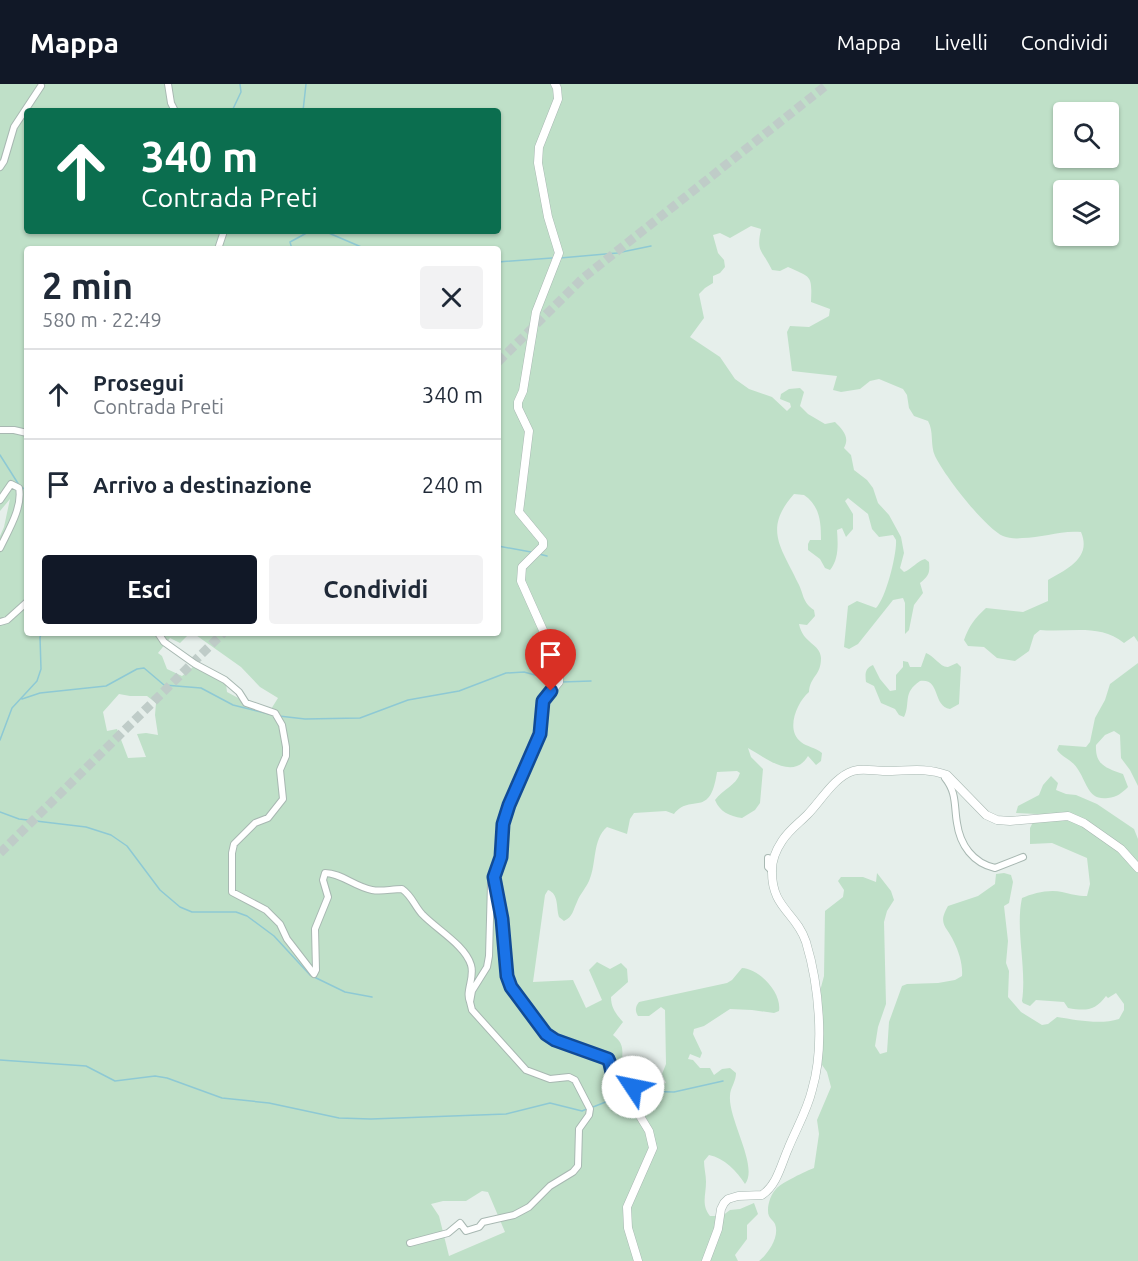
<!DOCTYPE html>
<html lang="it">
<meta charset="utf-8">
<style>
:root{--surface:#fff;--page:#f2f2f3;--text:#1f2937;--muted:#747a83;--line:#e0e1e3;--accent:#111827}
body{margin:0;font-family:Ubuntu,sans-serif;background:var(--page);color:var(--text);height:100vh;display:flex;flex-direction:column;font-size:22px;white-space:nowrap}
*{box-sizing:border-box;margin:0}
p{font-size:20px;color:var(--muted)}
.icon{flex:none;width:33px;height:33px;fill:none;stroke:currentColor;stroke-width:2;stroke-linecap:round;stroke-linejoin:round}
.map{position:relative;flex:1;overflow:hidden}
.panel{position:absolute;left:24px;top:162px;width:477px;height:390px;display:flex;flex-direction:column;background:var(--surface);border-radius:6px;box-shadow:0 2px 4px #0004}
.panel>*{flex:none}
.hud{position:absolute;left:24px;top:24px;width:477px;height:126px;border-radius:6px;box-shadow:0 2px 4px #0004;background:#0b6e4f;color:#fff;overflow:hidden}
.controls{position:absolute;left:1053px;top:18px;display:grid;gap:12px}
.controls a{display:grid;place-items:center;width:66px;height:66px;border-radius:6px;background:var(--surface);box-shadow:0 2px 4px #0004;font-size:30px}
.pin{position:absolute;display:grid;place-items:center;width:51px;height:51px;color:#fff;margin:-62px -26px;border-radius:50% 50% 50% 0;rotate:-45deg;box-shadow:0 0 6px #0007}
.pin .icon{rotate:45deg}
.me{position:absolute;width:66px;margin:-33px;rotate:304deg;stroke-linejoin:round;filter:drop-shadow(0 0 4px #0008)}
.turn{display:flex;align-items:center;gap:21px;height:126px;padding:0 18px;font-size:27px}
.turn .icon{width:78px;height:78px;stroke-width:2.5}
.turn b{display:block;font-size:42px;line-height:51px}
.round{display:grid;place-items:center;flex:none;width:63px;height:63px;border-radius:6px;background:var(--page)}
.headline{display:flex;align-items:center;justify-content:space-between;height:102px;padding:0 18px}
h1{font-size:36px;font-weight:600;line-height:45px}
.primary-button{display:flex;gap:12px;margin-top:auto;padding:12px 18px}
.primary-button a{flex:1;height:69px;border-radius:6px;background:var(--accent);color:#fff;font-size:24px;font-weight:600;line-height:69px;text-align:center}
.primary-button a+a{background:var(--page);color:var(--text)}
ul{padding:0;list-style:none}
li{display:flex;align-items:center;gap:18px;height:90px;padding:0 18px;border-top:2px solid var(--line)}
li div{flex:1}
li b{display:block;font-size:22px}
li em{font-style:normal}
header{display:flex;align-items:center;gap:36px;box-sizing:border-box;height:84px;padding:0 30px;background:var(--accent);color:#fff}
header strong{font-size:28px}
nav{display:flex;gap:33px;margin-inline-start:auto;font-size:21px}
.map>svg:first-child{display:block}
.green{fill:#bfe0c8;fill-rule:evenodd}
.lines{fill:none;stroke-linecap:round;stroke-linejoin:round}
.stream{stroke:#8ec9d4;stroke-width:1.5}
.trunk-tunnel{stroke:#bfccc8;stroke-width:9;stroke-dasharray:9 4.5;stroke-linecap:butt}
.minor-casing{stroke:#a8b8b2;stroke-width:8}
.tertiary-casing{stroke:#a8b8b2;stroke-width:9}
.minor{stroke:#fff;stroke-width:6}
.tertiary{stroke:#fff;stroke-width:8}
.route-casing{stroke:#114b97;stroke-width:15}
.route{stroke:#1a73e8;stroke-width:10}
</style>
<header>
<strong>Mappa</strong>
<nav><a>Mappa</a><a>Livelli</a><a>Condividi</a></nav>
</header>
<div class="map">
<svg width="1138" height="1177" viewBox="0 0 1138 1177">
<rect width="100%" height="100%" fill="#e6efeb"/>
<path class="green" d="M0,0h1138v558l-4,-6 -10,7c-25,-20 -55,-10 -84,-13l-6,5 -5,16 -14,10 -18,-3 -13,-11 -16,-1 -4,-6c5,-14 11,-22 22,-32l37,4 25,-11v-21c19,-11 44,-22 33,-48 -20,-2 -39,6 -59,6 -6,1 -14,0 -19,-2 -18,-8 -59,-61 -68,-80 -5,-11 -1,-25 -7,-35l-14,-5 -5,-8 -2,-13 -4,-6 -24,-10 -9,2 -10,8 -19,3 -8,-2 4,-14 -45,-5 -5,-39 3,-6 19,1 20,-11 1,-7 -19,-7c1,-27 1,-24 -23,-35l-8,4 -8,-1c-10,-21 -16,-17 -11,-41l-10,-3 -21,12 -10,-5 -7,2 5,18 6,7 1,7 -5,6 -7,3v7l-8,5 -6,6 5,24 -14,19 30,20 15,22 14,10 23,8 15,14 4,-4 -1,-4 -10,-4 1,-5 8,-5 11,-1 4,4 -4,14 8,8 17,10 10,-2c8,8 15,15 9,26l7,7 3,15 13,10 6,8 5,15 11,12 12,22 3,16 -4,15 4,4c8,-3 13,-11 21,-13l4,3c1,11 0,14 -9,21l3,10 -9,12 -5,25 -4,4v-31l-2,-5 -10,2 -35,44 -9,5 -5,-2 4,-41 9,-5 19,7c10,-10 21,-54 20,-68l-3,-5 -14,2 -7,-8 -4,-15 -20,-16 -3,3 8,13v15l-7,8 -4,-9 -5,2c1,14 2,29 -7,40l-5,-2 -5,-9 -12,-9v-6l2,-4h11c0,-18 -1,-34 -17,-45l-10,-1c-31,35 -13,53 4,89 6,11 4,19 16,27l1,6 -8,9 -8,-1c4,20 21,19 22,34 0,18 -11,18 -12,34 -12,10 -24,38 -8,50 6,5 14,5 21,11l-1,8 -5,4 -8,-9c-15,25 -42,2 -60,-8l3,9 12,12 -3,34 -5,7 -13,8c-13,-2 -22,-6 -27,-18 8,-11 21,-14 25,-27l-3,-2 -20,1c-7,48 -25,20 -43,42l-8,-3 -32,2 -4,6 -3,15 -20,-7c-15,13 -10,36 -18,54 -3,7 -9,13 -12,21 -4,8 -4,15 -13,19l-5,-4c-3,-10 0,-23 -11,-27l-3,5 -12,87 40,-2 13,28 16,-8 -13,-30 8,-8 13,7 11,-6 6,6 1,13 -17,15c0,11 5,17 12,25l-10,13c10,8 10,13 9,25l-8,7 -1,9 11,13 16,-7h5l13,13 3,-11 5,-1 -4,-9 4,-10 -1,-54 -4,-3 -12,9h-11c-3,-5 -3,-9 1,-14l88,-19 5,-3 10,-12c18,1 40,25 37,43l-5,2 -22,-3 -22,-1 -26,17 -10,3 -1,5 9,19 -2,5 -10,-4 -2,5 5,1 7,8h10l4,7 8,-6 8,-1 6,5c0,9 -6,15 -6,23 -2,23 29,71 15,88 -8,-13 -21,-26 -36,-29l-5,6c0,7 2,14 2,21 0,13 -5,23 4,34h12l8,-6 10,-1 14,-6 4,11 -11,11v14l-12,16 3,6h-738v-725l4,-9 6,-28 -10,12zM27,27h471v120h-471zM1064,28h44v46h-44zM1064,106h44v46h-44zM27,165h471v384h-305l48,34 19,20 18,11 -10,16 -41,-22 -1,-8 -33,-17 -11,9 -15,-7 -5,-13 -4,-3 12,-15 10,5 10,-10h-163zM119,610l11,2h17l9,7 -1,12 3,20 -12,-2 -9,1 9,23 -18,1 -11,-29 -10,2 -4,-19zM482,1107l6,1 17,40 -56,24 -10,-40 -8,-12 12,-3h23z
M926,569c7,2 15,15 22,14 3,-1 6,-3 9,-4l4,4 -2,37 -9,5c-18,-3 -9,-31 -30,-28 -18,12 -9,22 -16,36l-5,-2 -4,-6 -14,-6 -7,-17 -8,-4c-1,-8 -1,-14 7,-17l7,14 10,12 6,-1v-15l7,-8v-6l5,1 2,5h11z
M1138,579v123l-8,-16 -9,-12 -1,-23 -6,-4 -9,4 -9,10c-1,20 10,23 27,29l5,13c-6,6 -11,10 -20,11 -20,3 -21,-16 -31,-30 -5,-8 -14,-10 -20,-18l2,-5 27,2 4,-5 5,-24 10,-18 5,-16z
M1051,692l7,7 -2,7 10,4 10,1 21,9 37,25 4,10v422h-379c9,-7 21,-24 16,-37 -1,-3 -5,-5 -6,-8 -3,-7 1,-21 7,-27 5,-6 30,-18 38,-21l5,-34 -2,-14 14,-33 -4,-15 -7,-10 2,-19 -2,-52 4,-15 1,-65 18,-14 1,-7 -6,-9 3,-4h22l13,5 1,-9 14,18 3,9 -7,11 -3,11 2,82 -8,23 -3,19 5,8 7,-2 2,-30 13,-36 5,-2 31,-1 17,-3 7,-4c1,-11 -3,-24 -8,-34 -7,-16 -17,-17 -6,-36l30,-10 17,-12 1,-10 8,-1 7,2 2,7 -4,21 -5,3 4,35 -2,22 3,8 -1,26 13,15 21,13 6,-1 9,-7c20,3 43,8 62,2l5,-9v-6l-8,-11 -8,5 -2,-2c-11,15 -20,15 -38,12l-4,-6 -28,-2 -6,6 -7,-3 -1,-2c5,-34 -7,-71 0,-103 11,-5 28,-9 40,-6 9,2 15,4 25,4l3,-12 -3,-26 -35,-15 -22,1v-16l7,-14 -21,-1 2,-7 21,-11 4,-10z"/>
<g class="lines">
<path class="stream" d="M232,27l9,-19 -1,-8
M303,27l3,-27
M324,147l42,18
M303,151l7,-4
M292,165l-2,-7 13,-7 1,-4
M560,174l57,-5 34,-7
M498,178l54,-4
M0,371l19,30 8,6
M498,462l33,6
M539,470l8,2
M562,598l29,-1
M22,615l18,-6 66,-7 31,-17 7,-1 20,17 37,3 32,17 36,9
M279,632l26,3 55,-1 48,-18 51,-9 47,-18 18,-1 33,9
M0,656l12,-32 25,-27 4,-12 -1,-32 2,-4
M0,728l19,7 67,8 25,8 16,11 33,44 20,17 12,5h44l11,4 27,20 36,39 35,17 27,5
M0,976l86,6 29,15 40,-5 12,2 55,20 47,5 70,15 32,1 135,-5 44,-11 32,8 7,-3
M635,1007l39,1 49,-11
M593,1023l38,-15"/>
<path class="trunk-tunnel" d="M498,278l85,-84 245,-194
M0,769l223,-220"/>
<g class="minor-casing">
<path id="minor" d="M168,0l3,19 4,8
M0,83l4,-6 10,-34 27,-41
M218,165l6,-18
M0,346h14l13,3
M0,416l11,-16 8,4c4,19 -11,43 -19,60
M0,538l7,-2 20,-18
M158,549l6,9 31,22 30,16 14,12 7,11 29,10 7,12 4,22v9l-6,14 3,29 -15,19 -13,5 -21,21 -2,9v39l34,18 14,14 7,15 27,35 2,-4 -1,-41 13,-32 -5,-17 2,-7c16,0 30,14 47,17 10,2 19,-1 30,-1 10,7 12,16 20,25 14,15 43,31 49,51 4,13 -6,26 -1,37
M945,694c12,15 9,28 12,45 3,22 16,40 38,45l28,-11
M768,774v9l4,4
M410,1159l38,-10 12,-10 6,8 13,-4 4,-5 31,-7 15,-8 21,-21 23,-14 5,-6 1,-37 10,-14 1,-6 -15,-29 -6,-3 -19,2 -24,-9 -54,-60 -2,-8 2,-11 15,-24 2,-11 2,-73 3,-6"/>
</g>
<g class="tertiary-casing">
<path id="tertiary" d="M555,0l2,4 1,11 -19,48 -1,16 10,54 11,36 -23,59 -13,79 -5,11v6l11,23 -10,81 24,29v5l-21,21 -1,14 38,85v16l-16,19 -3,33 -31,71 -6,19 -2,33 -7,20 8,42 5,58 4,10 35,46 9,7 53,19c5,10 1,0 2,11 1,12 13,11 22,13l3,25 14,23 4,17 -26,59 1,21 10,33
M706,1177l12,-32 3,-20 3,-6 4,-4 10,-3 24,-1c15,-10 19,-30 26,-46 8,-20 19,-38 24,-59 13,-43 7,-105 -6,-148 -10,-30 -35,-34 -34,-72 0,-11 4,-20 10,-29 7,-11 17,-18 25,-26 14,-14 27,-38 46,-44 10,-3 21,0 32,0 22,0 40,-4 62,4l39,40 11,5 13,1 58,-5 16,7 37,26 17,19"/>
</g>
<use href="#minor" class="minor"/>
<use href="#tertiary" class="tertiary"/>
</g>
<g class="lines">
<g class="route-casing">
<path id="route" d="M551,607l-8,10 -3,33 -31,71 -6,19 -2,33 -7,20 8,42 5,57 4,11 35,47 9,6 53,19c4,7 2,13 7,20l17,4 1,4"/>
</g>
<use href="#route" class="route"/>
</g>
</svg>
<div class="controls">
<a><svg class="icon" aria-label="search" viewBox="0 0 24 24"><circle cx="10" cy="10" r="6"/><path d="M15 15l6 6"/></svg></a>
<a><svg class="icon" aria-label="layers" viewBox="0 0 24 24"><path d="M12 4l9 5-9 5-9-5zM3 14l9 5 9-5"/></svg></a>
</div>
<div class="pin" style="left:551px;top:607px;background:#d93025"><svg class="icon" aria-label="arrive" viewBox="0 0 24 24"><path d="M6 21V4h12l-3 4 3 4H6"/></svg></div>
<svg class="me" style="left:633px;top:1003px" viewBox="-20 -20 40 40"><circle r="19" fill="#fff"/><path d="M0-13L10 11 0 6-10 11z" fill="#1a73e8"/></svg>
<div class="hud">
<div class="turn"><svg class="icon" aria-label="ahead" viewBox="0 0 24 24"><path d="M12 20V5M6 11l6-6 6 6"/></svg><div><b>340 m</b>Contrada Preti</div></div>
</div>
<section class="panel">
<div class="headline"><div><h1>2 min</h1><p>580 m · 22:49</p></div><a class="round"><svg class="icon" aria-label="close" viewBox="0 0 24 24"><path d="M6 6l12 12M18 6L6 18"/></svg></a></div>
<ul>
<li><svg class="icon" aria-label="ahead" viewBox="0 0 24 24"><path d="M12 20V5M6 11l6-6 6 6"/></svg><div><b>Prosegui</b><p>Contrada Preti</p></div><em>340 m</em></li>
<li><svg class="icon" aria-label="arrive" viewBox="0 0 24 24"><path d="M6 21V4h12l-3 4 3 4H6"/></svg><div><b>Arrivo a destinazione</b></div><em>240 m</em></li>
</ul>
<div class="primary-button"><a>Esci</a><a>Condividi</a></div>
</section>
</div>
